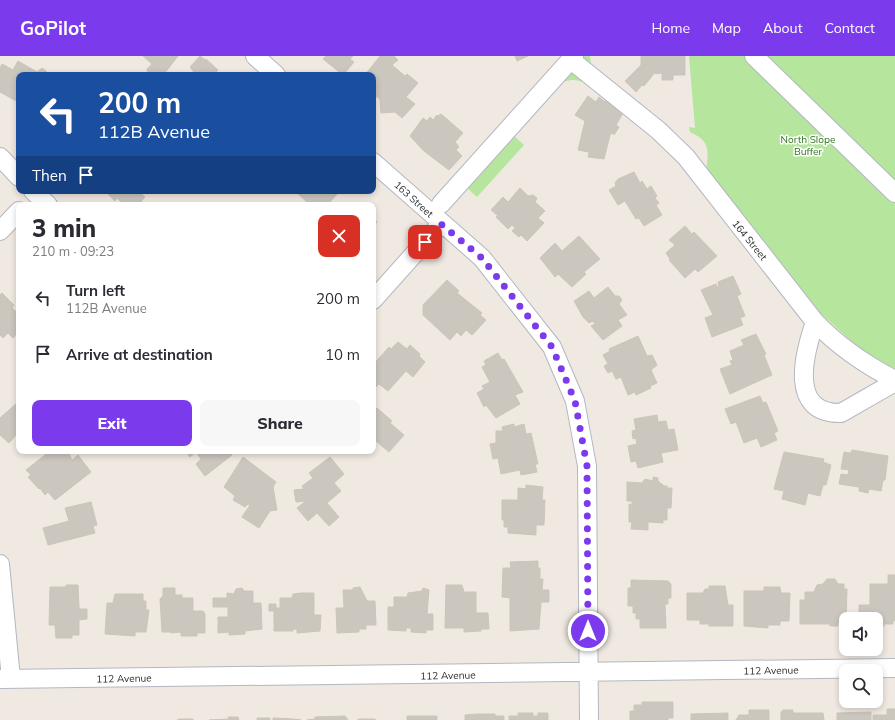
<!DOCTYPE html>
<meta charset="utf-8">
<style>
:root{--surface:#fff;--page:#f7f7f7;--text:#2b2b33;--muted:#7c7c81;--accent:#7c3aed}
body{margin:0;font-family:Mulish,sans-serif;background:var(--page);color:var(--text);height:100vh;display:flex;flex-direction:column;font-size:15px;white-space:nowrap}
*{box-sizing:border-box;margin:0}
p{font-size:13px;color:var(--muted)}
.icon{flex:none;width:22px;height:22px;fill:none;stroke:currentColor;stroke-width:2;stroke-linecap:round;stroke-linejoin:round}
.map{position:relative;flex:1;overflow:hidden}
.drawer{position:absolute;left:16px;top:146px;width:360px;height:252px;display:flex;flex-direction:column;background:var(--surface);border-radius:8px;box-shadow:0 2px 6px #0003}
.drawer>*{flex:none}
.guide{position:absolute;left:16px;top:16px;width:360px;height:122px;border-radius:8px;box-shadow:0 2px 6px #0003;background:#1a4fa0;color:#fff;overflow:hidden}
.tools{position:absolute;left:839px;top:556px;display:grid;gap:8px}
.tools a{display:grid;place-items:center;width:44px;height:44px;border-radius:8px;background:var(--surface);box-shadow:0 2px 6px #0003;font-size:20px}
.pin{position:absolute;display:grid;place-items:center;width:34px;height:34px;color:#fff;margin:-17px;border-radius:8px;box-shadow:0 2px 6px #0006}
.me{position:absolute;width:44px;margin:-22px;rotate:0deg;stroke-linejoin:round;filter:drop-shadow(0 0 3px #0008)}
.turn{display:flex;align-items:center;gap:14px;height:84px;padding:0 16px;font-size:18px}
.turn .icon{width:52px;height:52px;stroke-width:2.5}
.turn b{display:block;font-size:28px;line-height:34px}
.then{display:flex;align-items:center;height:38px;padding:0 16px;background:#0003;gap:8px;font-size:15px}
.round{display:grid;place-items:center;flex:none;width:42px;height:42px;border-radius:8px;background:var(--page)}
.head{display:flex;align-items:center;justify-content:space-between;height:68px;padding:0 16px}
h1{font-size:24px;font-weight:800;line-height:30px}
.cta{display:flex;gap:8px;margin-top:auto;padding:8px 16px}
.cta a{flex:1;height:46px;border-radius:8px;background:var(--accent);color:#fff;font-size:16px;font-weight:800;line-height:46px;text-align:center}
.cta a+a{background:var(--page);color:var(--text)}
ul{padding:0;list-style:none}
li{display:flex;align-items:center;gap:12px;height:56px;padding:0 16px}
li div{flex:1}
li b{display:block;font-size:15px}
li em{font-style:normal}
header{display:flex;align-items:center;gap:24px;box-sizing:border-box;height:56px;padding:0 20px;background:var(--accent);color:#fff}
header strong{font-size:19px}
nav{display:flex;gap:22px;margin-inline-start:auto;font-size:14px}
.map>svg:first-child{display:block}
.green{fill:#b6e59e}
.building{fill:#cbc7bf;stroke:#cbc5ba}
.lines{fill:none;stroke-linecap:round;stroke-linejoin:round}
.minor-casing{stroke:#b4b7c1;stroke-width:20}
.minor{stroke:#fff;stroke-width:18}
.route{stroke:#7c3aed;stroke-width:7;stroke-dasharray:0 12.6}
.labels{text-anchor:middle;stroke-width:3;stroke-linejoin:round;paint-order:stroke}
.park-label{font-size:10px;fill:#2c6e1b;stroke:#fff}
.street-label{font-size:10px;fill:#2e2e2e;stroke:#fff}
</style>
<header>
<strong>GoPilot</strong>
<nav><a>Home</a><a>Map</a><a>About</a><a>Contact</a></nav>
</header>
<div class="map">
<svg width="895" height="664" viewBox="0 0 895 664">
<rect width="100%" height="100%" fill="#efe9e1"/>
<path class="green" d="M567,0h23l1,9 66,70 -72,-52c-9,-4 -15,-4 -24,0l-48,52 11,10 -47,52 -11,-10z
M689,0h206v313l-36,-21 -41,-37 -112,-139c2,-21 6,-30 -16,-40l-1,-5 6,1z"/>
<path class="building" d="M143,0h35l-14,18 -3,-2 -2,3 -11,-1 -1,-5 5,-5z
M200,0l5,4 1,-1 12,11 -2,2 3,3h-23l-6,-8z
M326,0h27l-3,3 4,3 -11,13 -20,-16z
M380,0h14l4,4 -6,5 13,11 2,-2 11,9 -12,14 9,7 -13,14 -7,-6 -14,1 -1,-14 -4,-3 -2,3 -1,-2v-22h-8z
M515,0h13l-11,5z
M641,0h44v19h-12v5h-11v-7l-11,1 2,1 -9,11 -2,-1 -6,7 -11,-11 16,-16z
M18,5l19,11 5,-4 4,3 2,4h-29l-1,27 -18,-10v-24l2,-4 11,6z
M588,40l8,6 3,-5 6,5 1,-2 17,13 -7,12 3,2 -5,8 -2,-2 -2,2 -6,24 -16,-2 1,-5 -11,-2 7,-29 -10,-6z
M441,58l22,19 -8,9 4,5 -3,3 6,6 -13,14 -25,-19 -14,-15 13,-18 4,3 3,-4 3,3 4,-5 1,1z
M634,116l6,11 2,-2 5,8 4,-3 6,10 -2,2 4,5 -3,2 6,10 -18,11 -5,-8 -3,1 -11,-18 -7,4 -9,-15 7,-4 -1,-3 3,-4z
M520,132l8,8 5,-1 4,3 -2,4 10,9 -7,7 6,5 -17,18 -6,-6 -2,2 -7,-6 3,-3 -3,-3 -4,4 -12,-12 2,-1 -7,-6 12,-13 5,5z
M105,135h37l-2,2 5,4 -7,8h-14l-7,-7 -2,3z
M295,135h45l-13,14h-19l1,-1z
M373,162l4,4 -4,5z
M685,170l7,8 2,-2 23,24 -19,16 -3,-3 -10,9 -16,-18 1,-1 -4,-6 9,-8 -6,-5z
M579,180l21,23 -16,13 2,2 -14,13 -14,-13 -3,3 -15,-19 15,-15 7,8z
M733,220l8,18 -4,2 8,20 -5,2 3,7 -31,12 -7,-19 8,-3 -12,-25 15,-6 1,3 2,-1 -1,-4z
M447,224l12,11 -2,2 25,20 -2,2 6,5 -14,15 -6,-5 -5,6 -4,-4 -7,8 -27,-25v-10z
M608,231l7,9h4l3,4 -3,4 8,11 -9,5 4,6 -19,14 -12,-14 4,-2 -2,-3 -4,2 -6,-6 -9,-16 15,-10 5,7z
M2,237l12,12 -2,3 7,6v17l-6,7 -5,-5 -5,5 -3,-3v-40z
M756,278l10,20 -2,1 8,20 -42,19 -10,-25 12,-4 -2,-4 3,-1 -3,-9 14,-6 -3,-5z
M638,280l9,20 5,-1 5,10 -6,5 6,13 -7,3 1,2 -15,7 -1,-3 -7,3 -7,-18 -5,2 -4,-8 -4,2 -4,-7 4,-2 -5,-9 7,-4 -1,-2z
M398,286l9,7 3,-4 10,9 -1,2 6,6 -12,15 -7,-6 -18,20 -9,-7 -5,5 -1,-24 16,-18 2,2z
M498,297l4,7 2,-1 19,33 -8,3 5,9 -24,14 -10,-13 -2,2 -7,-14 7,-4 -2,-3 8,-4 -8,-15 4,-2 -2,-4z
M760,340l3,7 3,-1 12,29 -4,2 3,7 -16,7 -4,-9 -13,5 -8,-21 -5,2 -6,-15z
M17,347l2,2v30l-2,-1 -8,9 -9,-8v-17z
M373,352l2,2 2,-2 15,13 -2,2 14,12 -15,17 -13,-11 -3,3z
M657,359l1,7 8,-1 2,9 6,-1 4,21 -17,3 2,9 -25,6 -2,-7 -5,1 -3,-16 9,-2 -1,-6 -3,1 -1,-8 4,-1 -2,-11z
M514,368v3l10,-3 2,10 5,-1 7,31h-3l2,8 -16,3 -1,-5 -19,4 -3,-16 -5,1 -3,-15 6,-1v-12h7l-1,-4z
M852,394l36,6 -3,24h-2l-2,11 -12,-2 -1,4 -9,-2v-4l-20,-3 2,-10 7,1 1,-5 -8,-1 3,-17 7,1z
M50,395h18l4,9 6,-5 13,17 -36,28 -7,-8 -3,3 -5,-7 -1,1 -11,-12 3,-2 -5,-5z
M186,395h43l3,4 -27,21 -9,-12 5,-5 -5,-7 -6,5z
M784,396l40,7 -1,3 8,3 -5,20h-3l-3,11 -12,-3 -3,12 -23,-6 2,-8 -10,-2z
M243,401l33,25 -3,5 4,23 -7,1 -11,17 -17,-11 8,-12 -2,-1 -3,3 -12,-7 2,-4 -11,-9z
M330,401l14,17 -10,9 7,8 -14,12 12,14 -10,9 -12,-13 -9,8 -11,-13 9,-7 -10,1 -2,-12 10,-1 -2,-3 11,-8 -4,-5z
M653,421l5,1v3l6,5h3v2h5l-1,20h-4v12h-4v3l-15,-1v8l-17,-1 1,-7h-3v-18l3,1v-4h-5v-19l15,1 3,-4 8,2z
M526,429l17,2 -1,13h3l-1,25h-8v10l-28,-2v-6h-4v-7h-2v-20h16v-12l8,1z
M91,446l6,23 -4,1 2,7 -47,12 -5,-17 26,-7 -4,-13z
M538,505v7h2v11h3l-1,11h7v12h-8l-2,27 -29,2v-33l-8,-1 1,-29h8l-1,-6z
M888,519h7v46h-2v3h-8l-1,-5v7h-8v-7h-17v-14h11v-21h18z
M827,523h8l3,5h6v5h3l-1,34h-8v3h-8v-2h-30v-24h5v-8h9l3,-7 6,-1z
M631,524l37,1 3,3v14h-3v6h-3l1,24h-26v-9h-4v-6h-3v-7h-5v-18h3z
M66,529h12l1,22 1,2h7v10l-8,1v15h-7v3h-16l-1,-13h-6l1,-38h16z
M446,529h16l2,7h12v21h12l1,16h-8v2l-17,1v-4h-19z
M709,530h16l3,19h5v21h-24v-2h-9v-4h-13v-27h16l2,-4h4z
M360,531l7,14h8l1,24h-10v4h-7v3l-22,1 -1,-25h8l-1,-18h10v-2z
M764,531h16l1,6h9l-1,28h-9v4h-12v3l-24,-2v-35h20z
M163,532h12v7h7v3h11v13h10l2,3v19h-8v3h-16v-4l-10,1v-1h-9l-2,-33 3,-3z
M242,532l2,3h9v12h8l1,26 -17,2v3l-16,1v-3l-11,1v-16h10v-10h-15v-9h14v-5l7,1 2,-5z
M423,532l6,2 -2,24h6v16h-7v3l-15,-1v-4h-5v3l-18,-1v-23h6v-10h13l1,-4 14,-2z
M301,537h13v22h7l-1,16 -23,2v-4h-4v2h-19v-20h-5v-7h7v4h4v-10h12l1,-4z
M115,538h28v7h3v9h3l-3,22h-11v4l-30,-2 2,-31h6z
M642,646h31v16h-5v2h-38v-9h4v-6h8z
M887,653h8v11h-22v-5h14z
M749,654h20v10h-33l3,-5h10z
M783,654h10v3h30l1,7h-43v-8z
M871,656v8h-34v-7z
M518,657h15v3h5v-3h10v7h-39v-4h9z
M728,657v7h-37v-6z
M478,658h17v2h9v4h-39v-5z
M345,660l3,4h-41l8,-1v-2z
M407,660h30v4h-30z
M228,661h10l1,3h-30l20,-1z
M257,662h13v2h-13z
M273,662l20,1 8,1h-28z
M180,663h13v1h-16z
M358,663h17l1,1h-18z"/>
<g class="lines">
<g class="minor-casing">
<path id="minor" d="M255,0l21,19
M754,0l141,137
M571,4l87,70 28,27 129,165c24,25 49,42 80,58
M0,101l19,20
M373,106l109,96 70,89 23,54 12,65 2,254
M33,135l15,14
M441,148l133,-148
M0,175l19,-20
M373,244l68,-76
M815,266c-11,32 -27,92 26,91l54,-31
M0,508l11,115
M0,623l895,-11"/>
</g>
<use href="#minor" class="minor"/>
</g>
<g class="lines">
<path class="route" d="M425,186l16,-18 41,34 70,89 23,54 12,65 1,165"/>
</g>
<g class="labels">
<g class="park-label">
<text x="808" y="87">North Slope<tspan x="808" dy="12">Buffer</tspan></text>
</g>
<g class="street-label">
<text transform="translate(414 143) rotate(42)" y="4">163 Street</text>
<text transform="translate(750 184) rotate(51)" y="4">164 Street</text>
<text transform="translate(771 614) rotate(-1)" y="4">112 Avenue</text>
<text transform="translate(448 619) rotate(-1)" y="4">112 Avenue</text>
<text transform="translate(124 622) rotate(-1)" y="4">112 Avenue</text>
</g>
</g>
</svg>
<div class="tools">
<a><svg class="icon" aria-label="sound" viewBox="0 0 24 24"><path d="M4 9h4l5-4v14l-5-4H4zM17 9q2 3 0 6"/></svg></a>
<a><svg class="icon" aria-label="search" viewBox="0 0 24 24"><circle cx="10" cy="10" r="6"/><path d="M15 15l6 6"/></svg></a>
</div>
<div class="pin" style="left:425px;top:186px;background:#d93025"><svg class="icon" aria-label="arrive" viewBox="0 0 24 24"><path d="M6 21V4h12l-3 4 3 4H6"/></svg></div>
<svg class="me" style="left:588px;top:575px" viewBox="-20 -20 40 40"><circle r="17" fill="#7c3aed" stroke="#fff" stroke-width="3"/><path d="M0-11L8 9 0 5-8 9z" fill="#fff"/></svg>
<div class="guide">
<div class="turn"><svg class="icon" aria-label="left" viewBox="0 0 24 24"><path d="M17 20v-9H6M10 6l-5 5 5 5"/></svg><div><b>200 m</b>112B Avenue</div></div>
<div class="then">Then<svg class="icon" aria-label="arrive" viewBox="0 0 24 24"><path d="M6 21V4h12l-3 4 3 4H6"/></svg></div>
</div>
<section class="drawer">
<div class="head"><div><h1>3 min</h1><p>210 m · 09:23</p></div><a class="round" style="background:#d93025;color:#fff"><svg class="icon" aria-label="close" viewBox="0 0 24 24"><path d="M6 6l12 12M18 6L6 18"/></svg></a></div>
<ul>
<li><svg class="icon" aria-label="left" viewBox="0 0 24 24"><path d="M17 20v-9H6M10 6l-5 5 5 5"/></svg><div><b>Turn left</b><p>112B Avenue</p></div><em>200 m</em></li>
<li><svg class="icon" aria-label="arrive" viewBox="0 0 24 24"><path d="M6 21V4h12l-3 4 3 4H6"/></svg><div><b>Arrive at destination</b></div><em>10 m</em></li>
</ul>
<div class="cta"><a>Exit</a><a>Share</a></div>
</section>
</div>
